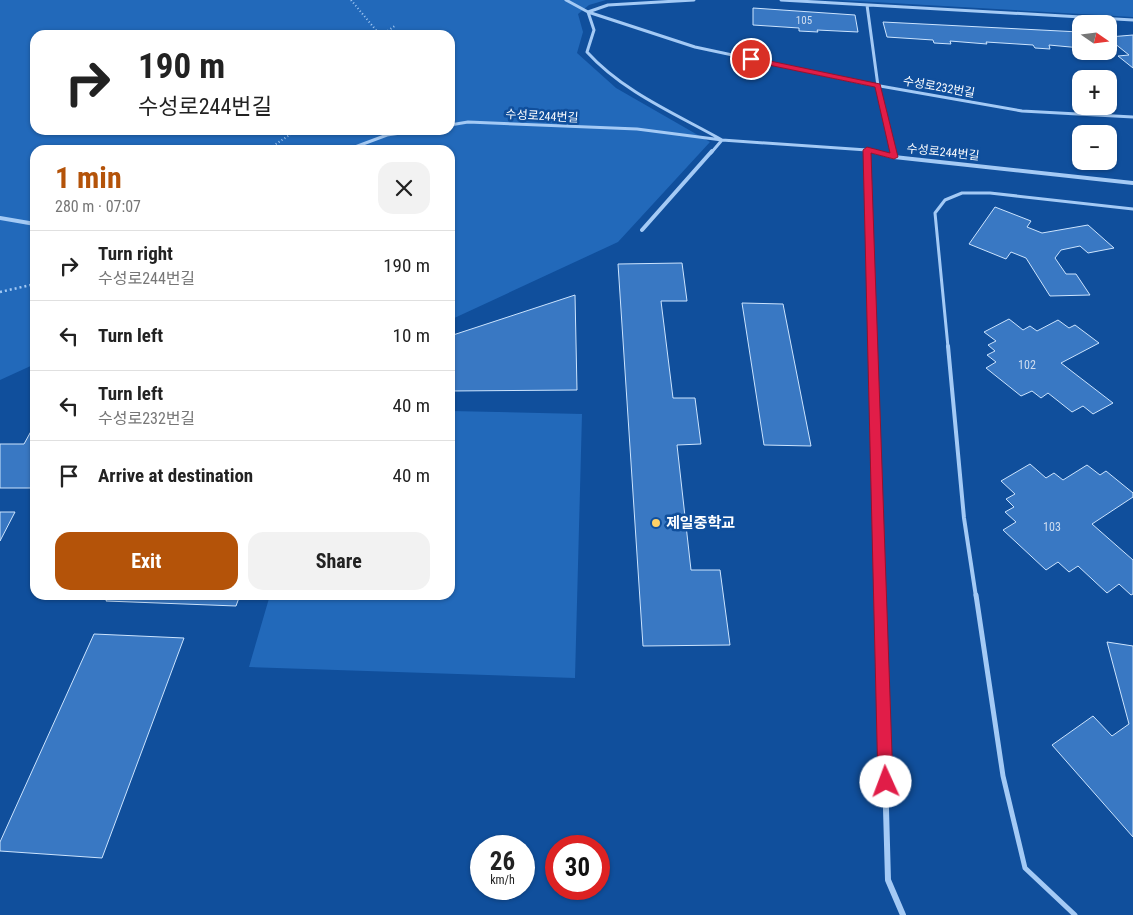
<!DOCTYPE html>
<meta charset="utf-8">
<style>
:root{--surface:#fff;--page:#f2f2f2;--text:#222;--muted:#767676;--line:#e0e0e0;--accent:#b45309}
body{margin:0;font-family:"Roboto Condensed","Noto Sans KR",sans-serif;background:var(--page);color:var(--text);height:100vh;display:flex;flex-direction:column;font-size:19px;white-space:nowrap}
*{box-sizing:border-box;margin:0}
p{font-size:16px;color:var(--muted)}
.icon{flex:none;width:28px;height:28px;fill:none;stroke:currentColor;stroke-width:2;stroke-linecap:round;stroke-linejoin:round}
.map{position:relative;flex:1;overflow:hidden}
.drawer{position:absolute;left:30px;top:145px;width:425px;height:455px;display:flex;flex-direction:column;background:var(--surface);border-radius:15px;box-shadow:0 1px 4px #0004}
.drawer>*{flex:none}
.hud{position:absolute;left:30px;top:30px;width:425px;height:105px;border-radius:15px;box-shadow:0 1px 4px #0004;background:#fff;color:var(--text);overflow:hidden}
.needle{width:32px;rotate:104deg}
.fabs{position:absolute;left:1072px;top:15px;display:grid;gap:10px}
.fabs a{display:grid;place-items:center;width:45px;height:45px;border-radius:10px;background:var(--surface);box-shadow:0 1px 4px #0004;font-size:25px}
.speed{position:absolute;left:470px;top:835px;display:flex;gap:10px;font-size:25px;font-weight:700;text-align:center}
.speed>*{display:grid;place-content:center;width:65px;height:65px;border-radius:50%;background:var(--surface);box-shadow:0 1px 4px #0004;line-height:1}
.speed small{font-size:12px;font-weight:400}
.speed .limit{border:8px solid #d22;background:#fff;color:#111}
.pin{position:absolute;display:grid;place-items:center;width:42px;height:42px;color:#fff;margin:-21px;border:2px solid #fff;border-radius:50%;box-shadow:0 1px 5px #0007}
.me{position:absolute;width:55px;margin:-28px;rotate:358deg;stroke-linejoin:round;filter:drop-shadow(0 0 4px #0008)}
.turn{display:flex;align-items:center;gap:18px;height:105px;padding:0 25px;font-size:22px}
.turn .icon{width:65px;height:65px;stroke-width:2.5}
.turn b{display:block;font-size:35px;line-height:42px}
.round{display:grid;place-items:center;flex:none;width:52px;height:52px;border-radius:15px;background:var(--page)}
.summary{display:flex;align-items:center;justify-content:space-between;height:85px;padding:0 25px}
h1{font-size:30px;font-weight:700;line-height:38px;color:var(--accent)}
.action{display:flex;gap:10px;margin-top:auto;padding:10px 25px}
.action a{flex:1;height:58px;border-radius:15px;background:var(--accent);color:#fff;font-size:20px;font-weight:700;line-height:58px;text-align:center}
.action a+a{background:var(--page);color:var(--text)}
ul{padding:0;list-style:none}
li{display:flex;align-items:center;gap:15px;height:70px;padding:0 25px;border-top:1px solid var(--line)}
li div{flex:1}
li b{display:block;font-size:19px}
li em{font-style:normal}
.map>svg:first-child{display:block}
.green{fill:#2269ba;fill-rule:evenodd}
.building{fill:#3978c3;stroke:#cce4fe}
.lines{fill:none;stroke-linecap:round;stroke-linejoin:round}
.path-far1{stroke:#a4caf5;stroke-width:2;stroke-dasharray:1 2.5;stroke-linecap:butt}
.path{stroke:#a4caf5;stroke-width:2.5;stroke-dasharray:2 3;stroke-linecap:butt}
.service-far2{stroke:#a4caf5;stroke-width:3}
.service-far1{stroke:#a4caf5;stroke-width:4}
.service{stroke:#a4caf5;stroke-width:5}
.minor-far3{stroke:#a4caf5;stroke-width:3}
.minor-far2{stroke:#a4caf5;stroke-width:4}
.minor-far1{stroke:#a4caf5;stroke-width:5}
.minor{stroke:#a4caf5;stroke-width:6}
.route{fill:#e11d48;stroke:#92132f}
.poi-dot{fill:#ffd167;stroke:#104f9c;stroke-width:2}
.labels{text-anchor:middle;stroke-width:5;stroke-linejoin:round;paint-order:stroke}
.far-number-label{font-size:11px;fill:#ceddf0}
.far-street-label{font-size:12px;fill:#fff;stroke:#104f9c}
.number-label{font-size:12px;fill:#ceddf0}
.poi-label{font-size:15px;font-weight:bold;fill:#fff;stroke:#104f9c;text-anchor:start}
</style>
<div class="map">
<svg width="1133" height="915" viewBox="0 0 1133 915">
<rect width="100%" height="100%" fill="#104f9c"/>
<path class="green" d="M0,0h606l-17,5 -11,9 5,18 -6,21 39,35 94,54 -92,100 -168,78v-170h-415v214l-35,16zM35,35h415v95h-415z
M838,0h295v17z
M450,411l132,3 -7,264 -326,-11 21,-72h180z"/>
<path class="building" d="M753,8l102,7 3,17 -41,-2 1,2 -19,-1v-3l-46,-3z
M883,22l197,10 1,16 -32,-3 1,4 -15,-1 -2,-3 -47,-3 1,2 -37,-3 1,3 -17,-1 -1,-3 -46,-3z
M1133,35v33l-15,-12 11,-1 -20,-16v-2z
M995,207l36,14 -4,6 15,6 46,-8 26,23 -26,5 -8,-7 -19,4 -6,8 11,16h10l14,21 -40,1 -24,-38 -15,-6 -5,7 -37,-15z
M682,263l5,38h-26l12,97h22l6,46 -24,1 14,125h29l10,75 -87,1 -25,-382z
M575,295l2,95 -127,1v-55z
M742,303l41,1 28,142 -47,-1z
M1009,319l14,11 7,-4 7,5 21,-11 11,8 6,-3 24,18 -38,20 52,40 -20,11 -10,-8 -11,6 -24,-19 -7,5 -9,-7 -11,5 -35,-28 10,-6 -9,-7 8,-4 -7,-6 8,-4 -12,-9z
M35,424v64h-35v-44h24z
M1030,464l16,14 8,-5 9,7 24,-15 13,10 6,-4 27,22v4l-41,27 41,36v34l-2,1 -12,-11 -12,9 -29,-27 -9,6 -11,-10 -12,8 -43,-40 13,-8 -11,-10 9,-5 -8,-8 9,-5 -14,-13z
M0,512h15l-15,29z
M108,595h132l-4,11 -130,-5z
M94,634l90,4 -82,220 -102,-7v-9z
M1107,642l26,4v191l-81,-92 41,-29 19,20 17,-12z"/>
<g class="lines">
<path class="path-far1" d="M351,0l29,35
M382,35l14,-10
M243,146l1,4
M267,150l30,-20"/>
<path class="path" d="M0,292l35,-8"/>
<path class="service-far2" d="M948,347l-13,-134 10,-13 17,-7h28l143,16"/>
<path class="service-far1" d="M948,346l16,172 12,79"/>
<path class="service" d="M976,595l27,181 22,92 50,47"/>
<path class="minor-far3" d="M566,0l22,12 107,35 168,36 159,28 111,6
M781,0l352,20
M867,5l11,81 15,67
M588,12l6,18 -7,22c36,40 89,62 135,88l-11,13
M588,12l20,-7 86,-5
M450,125l18,-3 169,7 85,11 145,10 10,3
M347,150l40,-15 34,-5
M867,150v3"/>
<path class="minor-far2" d="M867,151l6,196
M873,151l21,6 239,26
M893,151l1,6
M0,218l35,6
M642,230l70,-79"/>
<path class="minor-far1" d="M873,346l7,251"/>
<path class="minor" d="M880,595l8,285 15,35"/>
</g>
<path class="route" d="M751,57l129,27 18,73 -4,2 -23,-6 22,629 -2,5 -5,2 -6,-2 -2,-5 -15,-632 4,-3 23,6 -15,-66 -126,-26v-3z"/>
<circle class="poi-dot" cx="656" cy="523" r="5"/>
<g class="labels">
<g class="far-number-label">
<text x="804" y="24">105</text>
</g>
<g class="far-street-label">
<text transform="translate(939 87) rotate(10)" y="4">수성로232번길</text>
<text transform="translate(542 116) rotate(3)" y="4">수성로244번길</text>
<text transform="translate(943 152) rotate(6)" y="4">수성로244번길</text>
</g>
<g class="number-label">
<text x="1027" y="369">102</text>
<text x="1052" y="531">103</text>
</g>
<g class="poi-label">
<text x="666" y="528">제일중학교</text>
</g>
</g>
</svg>
<div class="fabs">
<a><svg class="needle" viewBox="-14 -14 28 28"><path d="M0-13l5 13h-10z" fill="#e53935"/><path d="M0 13l5-13h-10z" fill="#767676"/></svg></a>
<a>+</a>
<a>−</a>
</div>
<div class="speed"><div>26<small>km/h</small></div><div class="limit">30</div></div>
<div class="pin" style="left:751px;top:59px;background:#d93025"><svg class="icon" aria-label="arrive" viewBox="0 0 24 24"><path d="M6 21V4h12l-3 4 3 4H6"/></svg></div>
<svg class="me" style="left:886px;top:782px" viewBox="-20 -20 40 40"><circle r="19" fill="#fff"/><path d="M0-13L10 11 0 6-10 11z" fill="#e11d48"/></svg>
<div class="hud">
<div class="turn"><svg class="icon" aria-label="right" viewBox="0 0 24 24"><path d="M7 20v-9h11M14 6l5 5-5 5"/></svg><div><b>190 m</b>수성로244번길</div></div>
</div>
<section class="drawer">
<div class="summary"><div><h1>1 min</h1><p>280 m · 07:07</p></div><a class="round"><svg class="icon" aria-label="close" viewBox="0 0 24 24"><path d="M6 6l12 12M18 6L6 18"/></svg></a></div>
<ul>
<li><svg class="icon" aria-label="right" viewBox="0 0 24 24"><path d="M7 20v-9h11M14 6l5 5-5 5"/></svg><div><b>Turn right</b><p>수성로244번길</p></div><em>190 m</em></li>
<li><svg class="icon" aria-label="left" viewBox="0 0 24 24"><path d="M17 20v-9H6M10 6l-5 5 5 5"/></svg><div><b>Turn left</b></div><em>10 m</em></li>
<li><svg class="icon" aria-label="left" viewBox="0 0 24 24"><path d="M17 20v-9H6M10 6l-5 5 5 5"/></svg><div><b>Turn left</b><p>수성로232번길</p></div><em>40 m</em></li>
<li><svg class="icon" aria-label="arrive" viewBox="0 0 24 24"><path d="M6 21V4h12l-3 4 3 4H6"/></svg><div><b>Arrive at destination</b></div><em>40 m</em></li>
</ul>
<div class="action"><a>Exit</a><a>Share</a></div>
</section>
</div>
